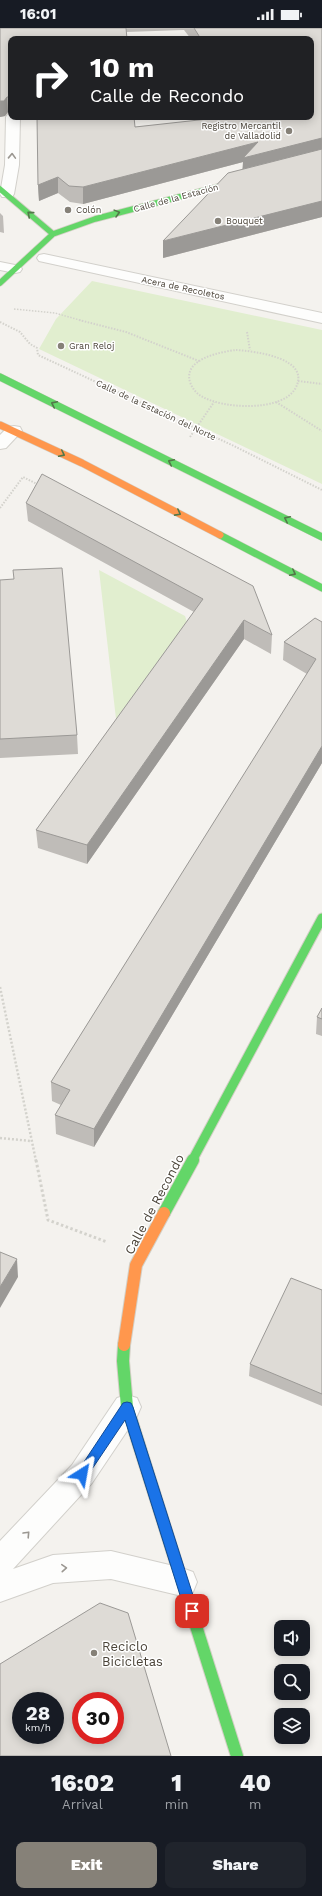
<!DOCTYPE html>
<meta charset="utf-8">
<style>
:root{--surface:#171b24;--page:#20242c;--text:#f1f3f6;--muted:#9ea1a6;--accent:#868178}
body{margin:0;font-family:"Work Sans",sans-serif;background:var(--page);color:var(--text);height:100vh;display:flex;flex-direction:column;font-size:15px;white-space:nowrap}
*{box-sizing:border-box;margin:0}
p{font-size:13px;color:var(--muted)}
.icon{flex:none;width:22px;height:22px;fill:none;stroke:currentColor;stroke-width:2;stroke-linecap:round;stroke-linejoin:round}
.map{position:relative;height:1728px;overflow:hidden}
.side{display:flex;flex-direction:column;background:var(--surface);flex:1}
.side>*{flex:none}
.top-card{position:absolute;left:8px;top:8px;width:306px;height:84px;border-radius:8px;box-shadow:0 2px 10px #0003;background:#202124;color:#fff;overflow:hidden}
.tools{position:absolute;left:274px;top:1592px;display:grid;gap:8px}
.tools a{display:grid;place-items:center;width:36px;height:36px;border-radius:8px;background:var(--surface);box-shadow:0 2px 10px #0003;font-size:20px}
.speed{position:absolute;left:12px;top:1664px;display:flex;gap:8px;font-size:20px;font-weight:700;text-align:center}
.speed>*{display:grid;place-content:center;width:52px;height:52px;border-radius:50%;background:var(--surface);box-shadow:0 2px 10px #0003;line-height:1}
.speed small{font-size:10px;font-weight:400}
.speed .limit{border:6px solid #d22;background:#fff;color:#111}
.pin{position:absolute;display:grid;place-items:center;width:34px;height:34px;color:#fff;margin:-17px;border-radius:8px;box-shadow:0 2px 6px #0006}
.me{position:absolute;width:44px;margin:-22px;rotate:34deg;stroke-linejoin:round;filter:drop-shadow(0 0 3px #0008)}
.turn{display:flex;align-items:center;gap:14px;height:84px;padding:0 16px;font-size:18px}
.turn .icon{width:52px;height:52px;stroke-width:2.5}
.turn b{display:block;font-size:28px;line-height:34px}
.eta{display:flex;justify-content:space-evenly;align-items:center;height:68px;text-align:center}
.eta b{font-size:24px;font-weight:800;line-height:28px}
.action{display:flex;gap:8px;margin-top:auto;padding:8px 16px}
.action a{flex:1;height:46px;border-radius:8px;background:var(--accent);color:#fff;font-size:16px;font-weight:800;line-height:46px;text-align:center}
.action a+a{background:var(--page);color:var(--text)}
.status{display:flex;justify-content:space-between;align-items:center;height:28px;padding:0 20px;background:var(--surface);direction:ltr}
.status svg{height:11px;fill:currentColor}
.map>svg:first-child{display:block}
.green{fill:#e1eecf}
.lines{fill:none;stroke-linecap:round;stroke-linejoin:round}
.lane-casing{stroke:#d2d0cb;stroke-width:2}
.street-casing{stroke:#d2d0cb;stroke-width:2}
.fast-far3-casing{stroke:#d3cfc5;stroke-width:7}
.fast-far2-casing{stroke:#d3cfc5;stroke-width:8}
.fast-far1-casing{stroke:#d3cfc5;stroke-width:11}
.fast-casing{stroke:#d3cfc5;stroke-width:14}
.slow-far1-casing{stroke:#d3cfc5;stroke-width:8}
.slow-casing{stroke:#d3cfc5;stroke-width:14}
.path-far3{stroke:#d3d2cc;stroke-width:1.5;stroke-dasharray:1.5 1.5;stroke-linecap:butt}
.path-far2{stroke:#d3d2cc;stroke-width:2;stroke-dasharray:1.5 1.5;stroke-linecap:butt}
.path-far1{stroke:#d3d2cc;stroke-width:2.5;stroke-dasharray:2 2;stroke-linecap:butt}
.path{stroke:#d3d2cc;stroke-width:3;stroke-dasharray:2.5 2.5;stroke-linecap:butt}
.lane{fill:#fdfdfc;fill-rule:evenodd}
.street{fill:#fdfdfc;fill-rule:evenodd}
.fast-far3{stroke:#63d668;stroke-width:5.5}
.fast-far2{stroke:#63d668;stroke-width:7}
.fast-far1{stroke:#63d668;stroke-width:9}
.fast{stroke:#63d668;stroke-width:12}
.slow-far1{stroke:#ff974d;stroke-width:7}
.slow{stroke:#ff974d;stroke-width:12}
.wall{fill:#bfbcb8}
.shaded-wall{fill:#9b9996}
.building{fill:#dedbd6;stroke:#9b9996;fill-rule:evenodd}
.oneway{stroke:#9b9791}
.oneway2{stroke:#537749}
.route{fill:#1a73e8;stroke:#114b97}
.poi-dot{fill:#868178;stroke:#fff;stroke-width:1.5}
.labels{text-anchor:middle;stroke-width:3;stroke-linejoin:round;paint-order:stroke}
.far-poi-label{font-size:9px;fill:#4b4439;stroke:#fff;text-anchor:start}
.far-street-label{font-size:9px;fill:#4b4439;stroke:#fff}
.near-street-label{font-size:13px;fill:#4b4439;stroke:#fff}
.near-poi-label{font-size:13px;fill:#4b4439;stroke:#fff;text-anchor:start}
</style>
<div class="status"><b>16:01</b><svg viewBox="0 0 49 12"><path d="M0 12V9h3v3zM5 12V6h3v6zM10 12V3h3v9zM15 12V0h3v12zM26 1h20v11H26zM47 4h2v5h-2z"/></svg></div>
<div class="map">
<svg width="322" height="1728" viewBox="0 0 322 1728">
<rect width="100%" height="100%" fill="#f4f2ee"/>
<path class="green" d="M92,253l230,49v154l-283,-135 17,-30z
M99,542l86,46 2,6 -71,97z"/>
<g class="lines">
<g class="lane-casing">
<path id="lane" d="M14,398l6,1 2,4 -16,17 -6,1v-14l8,-8z"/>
</g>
<g class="street-casing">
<path id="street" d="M8,86h3v3h9l-1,48 -5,29 -2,3h-10l-2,-3 5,-29 1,-48z
M44,226l278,59v10l-283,-62 -2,-3 2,-3z
M0,234l20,4 2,3 -2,3 -5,1 -15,-3z
M127,1367l10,3 4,9 -4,9 -45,67 -79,86 40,-14 58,-4 71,17 11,4 4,10 -4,10 -11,4 -71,-17 -58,4 -53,19v-61l72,-76 45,-67z"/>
</g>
<g class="fast-far3-casing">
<path id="fast-far3" d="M0,161l53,45
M0,255l53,-49 42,-15 149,-39"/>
</g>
<g class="fast-far2-casing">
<path id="fast-far2" d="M0,349l322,160
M220,507l102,53"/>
</g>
<g class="fast-far1-casing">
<path id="fast-far1" d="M192,1133l130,-243"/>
</g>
<g class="fast-casing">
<path id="fast" d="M164,1185l29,-53
M124,1317l-1,16 4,46 110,349"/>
</g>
<g class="slow-far1-casing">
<path id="slow-far1" d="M0,397l82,38 138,72"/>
</g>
<g class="slow-casing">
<path id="slow" d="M124,1317l12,-80 28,-52"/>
</g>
<path class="path-far3" d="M14,281l41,4 28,8"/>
<path class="path-far2" d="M79,292l47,12 73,29
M0,294l20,10 10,12 7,4 1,7 196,91 88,44
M247,304l3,18
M236,322c18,1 77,8 59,39 -14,23 -73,20 -94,7 -5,-3 -9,-8 -11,-14 -7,-23 30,-30 46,-32z
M298,353l24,3
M276,374l46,29
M190,409l24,-35
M0,480l23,-31 16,8"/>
<path class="path-far1" d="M0,959l36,174
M0,1110l31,3"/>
<path class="path" d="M36,1132l12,60 59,22"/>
<use href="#lane" class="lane"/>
<use href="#street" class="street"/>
<use href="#fast-far3" class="fast-far3"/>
<use href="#fast-far2" class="fast-far2"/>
<use href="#fast-far1" class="fast-far1"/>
<use href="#fast" class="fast"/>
<use href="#slow-far1" class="slow-far1"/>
<use href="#slow" class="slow"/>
</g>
<path class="wall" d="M0,0h322v189l-159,41 80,-89v-7l-160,42 -13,-2 -12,-9 -19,8 -1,-16 97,-58 176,-10v-78h-120l-7,-9 -58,2 -115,7v74l-3,-1 -3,4 -5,1z
M0,185l3,3 1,17 -4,-1z
M26,475l246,132 -1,19 -27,-15 -157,225 -49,-16 -2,-18 158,-218 -166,-91z
M0,552l77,155 1,19 -78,4z
M315,590l7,145 -228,384 -38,-13 -1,-19 6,-10 -9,-4 -1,-19 256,-408 -24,-14 1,-18z
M322,980v28l-6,-2 1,-17z
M322,1262v116l-73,-30 1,-12z"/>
<path class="shaded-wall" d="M7,69l1,15 -3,4 -5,1v-16z
M322,110v16l-80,20 1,-12 -160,42v-17l175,-45z
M58,149v16l-19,8 -1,-16z
M322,173v16l-159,41v-17z
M244,592v19l-157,225v-19z
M322,718v17l-228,384v-18z
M17,1231l1,18 -18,31v-21z"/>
<path class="building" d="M0,0h126l1,11h-116v58h-4l-3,4h-4z
M194,0h128v110l-79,20 15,-16 -175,45 -14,-1 -11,-9 -20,8 -1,-68h97l1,10 91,-10h85v-78h-110z
M322,121v52l-159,40 65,-68z
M42,446l211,112 19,49 -28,-15 -157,225 -51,-15 167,-231 -177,-96z
M62,540l15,167 -77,4v-159l14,-1 -1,-9z
M315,590l7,4v124l-228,383 -39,-14 15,-25 -19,-8 265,-423 -32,-17z
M322,980v11l-5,-2z
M0,1224l17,7 -17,28z
M291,1250l31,12v104l-72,-30z
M100,1575l28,10 43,143h-171v-92zM21,1673h34v34h-34zM81,1673h34v34h-34z"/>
<defs><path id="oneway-chevron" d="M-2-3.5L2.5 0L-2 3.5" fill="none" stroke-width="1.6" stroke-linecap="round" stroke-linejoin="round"/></defs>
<g class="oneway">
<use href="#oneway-chevron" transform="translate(12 128) rotate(-88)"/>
<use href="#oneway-chevron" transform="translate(27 1506) rotate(-47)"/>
<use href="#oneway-chevron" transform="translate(64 1540) rotate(-4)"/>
</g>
<g class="oneway2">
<use href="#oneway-chevron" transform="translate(117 185) rotate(-15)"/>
<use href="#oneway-chevron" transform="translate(30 186) rotate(-140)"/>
<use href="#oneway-chevron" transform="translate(54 376) rotate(-154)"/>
<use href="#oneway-chevron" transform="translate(62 426) rotate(26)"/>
<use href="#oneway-chevron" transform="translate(171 434) rotate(-154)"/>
<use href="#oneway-chevron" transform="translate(178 485) rotate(28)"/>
<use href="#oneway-chevron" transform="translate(287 491) rotate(-154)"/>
<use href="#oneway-chevron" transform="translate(293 545) rotate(27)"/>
</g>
<path class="route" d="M127,1374l4,1 2,4 65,204 -2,4 -4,2 -5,-2 -2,-4 -60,-191 -39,58 -4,2 -4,-2 -2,-4 47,-71z"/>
<g class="poi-dot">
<circle cx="289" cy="103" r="4"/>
<circle cx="68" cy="182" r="4"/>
<circle cx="218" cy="193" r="4"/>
<circle cx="61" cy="318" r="4"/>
<circle cx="94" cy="1625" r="4"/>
</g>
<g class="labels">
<g class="far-poi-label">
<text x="281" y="101" text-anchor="end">Registro Mercantil<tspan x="281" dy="10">de Valladolid</tspan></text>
<text x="76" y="185">Colón</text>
<text x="226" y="196">Bouquet</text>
<text x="69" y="321">Gran Reloj</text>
</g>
<g class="far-street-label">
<text transform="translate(176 170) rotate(-15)" y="3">Calle de la Estación</text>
<text transform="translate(183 260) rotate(12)" y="3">Acera de Recoletos</text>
<text transform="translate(156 382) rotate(25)" y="3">Calle de la Estación del Norte</text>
</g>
<g class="near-street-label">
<text transform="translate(154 1176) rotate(-62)" y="5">Calle de Recondo</text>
</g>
<g class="near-poi-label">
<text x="102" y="1623">Reciclo<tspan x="102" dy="15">Bicicletas</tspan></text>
</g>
</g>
</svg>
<div class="tools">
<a><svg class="icon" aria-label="sound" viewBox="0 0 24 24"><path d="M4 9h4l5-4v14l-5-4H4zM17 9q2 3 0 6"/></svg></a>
<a><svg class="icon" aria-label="search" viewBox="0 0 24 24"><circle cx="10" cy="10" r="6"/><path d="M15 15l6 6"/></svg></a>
<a><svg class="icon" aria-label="layers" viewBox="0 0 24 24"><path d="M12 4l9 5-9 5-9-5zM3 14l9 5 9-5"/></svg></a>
</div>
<div class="speed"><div>28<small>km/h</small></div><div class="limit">30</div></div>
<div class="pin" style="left:192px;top:1583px;background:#d93025"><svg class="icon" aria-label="arrive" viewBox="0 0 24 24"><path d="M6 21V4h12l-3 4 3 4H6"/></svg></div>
<svg class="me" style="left:82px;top:1446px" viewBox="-20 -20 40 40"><path d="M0-17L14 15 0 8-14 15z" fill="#1a73e8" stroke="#fff" stroke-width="4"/></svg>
<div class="top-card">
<div class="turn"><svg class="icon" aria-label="right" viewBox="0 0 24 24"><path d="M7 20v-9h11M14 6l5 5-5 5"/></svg><div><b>10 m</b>Calle de Recondo</div></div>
</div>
</div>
<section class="side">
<div class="eta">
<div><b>16:02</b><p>Arrival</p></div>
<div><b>1</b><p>min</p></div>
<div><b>40</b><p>m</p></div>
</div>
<div class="action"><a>Exit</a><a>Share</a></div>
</section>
